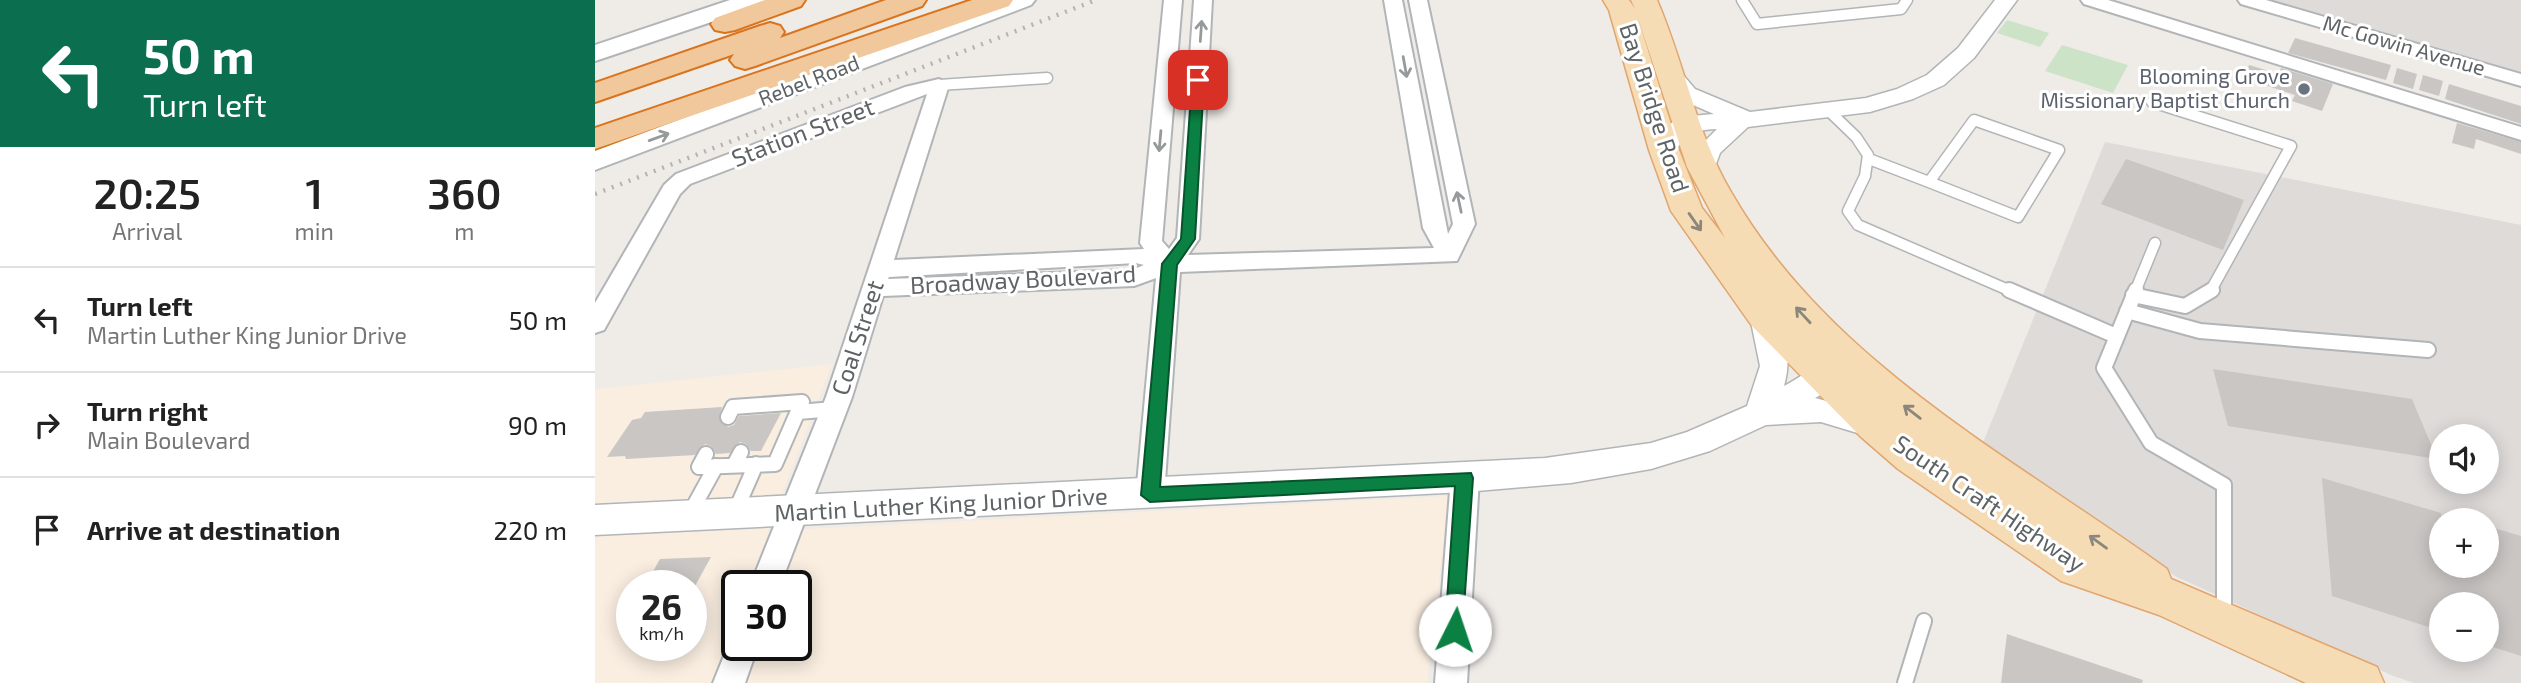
<!DOCTYPE html>
<meta charset="utf-8">
<style>
:root{--surface:#fff;--page:#f6f6f6;--text:#222;--muted:#767676;--line:#e0e0e0}
body{margin:0;font-family:"Exo 2",sans-serif;background:var(--page);color:var(--text);height:100vh;display:flex;flex-direction:column;font-size:26px;white-space:nowrap}
*{box-sizing:border-box;margin:0}
p{font-size:23px;color:var(--muted)}
.icon{flex:none;width:38px;height:38px;fill:none;stroke:currentColor;stroke-width:2;stroke-linecap:round;stroke-linejoin:round}
.map{position:relative;flex:1;overflow:hidden}
.side{display:flex;flex-direction:column;background:var(--surface);width:595px}
.side>*{flex:none}
.hud{background:#0b6e4f;color:#fff;overflow:hidden}
.buttons{position:absolute;left:1834px;top:424px;display:grid;gap:14px}
.buttons a{display:grid;place-items:center;width:70px;height:70px;border-radius:50%;background:var(--surface);box-shadow:0 4px 18px #0003;font-size:35px}
.speed{position:absolute;left:21px;top:570px;display:flex;gap:14px;font-size:35px;font-weight:700;text-align:center}
.speed>*{display:grid;place-content:center;width:91px;height:91px;border-radius:50%;background:var(--surface);box-shadow:0 4px 18px #0003;line-height:1}
.speed small{font-size:18px;font-weight:400}
.speed .limit{border:4px solid #111;border-radius:10px;background:#fff;color:#111}
.pin{position:absolute;display:grid;place-items:center;width:60px;height:60px;color:#fff;margin:-30px;border-radius:14px;box-shadow:0 4px 10px #0006}
.me{position:absolute;width:77px;margin:-38px;rotate:4deg;stroke-linejoin:round;filter:drop-shadow(0 0 5px #0008)}
.turn{display:flex;align-items:center;gap:24px;height:147px;padding:0 28px;font-size:32px}
.turn .icon{width:91px;height:91px;stroke-width:2.5}
.turn b{display:block;font-size:49px;line-height:60px}
.eta{display:flex;justify-content:space-evenly;align-items:center;height:119px;text-align:center}
.eta b{font-size:42px;font-weight:600;line-height:49px}
ul{padding:0;list-style:none}
li{display:flex;align-items:center;gap:21px;height:105px;padding:0 28px;border-top:2px solid var(--line)}
li div{flex:1}
li b{display:block;font-size:26px}
li em{font-style:normal}
main{display:flex;flex:1;min-height:0}
.map>svg:first-child{display:block}
.commercial{fill:#faeee1;fill-rule:evenodd}
.industrial{fill:#dedbd9;fill-rule:evenodd}
.green{fill:#cde3c7}
.building{fill:#cac6c3}
.lines{fill:none;stroke-linecap:round;stroke-linejoin:round}
.service-far1-casing{stroke:#b2b5b7;stroke-width:13}
.service-casing{stroke:#b2b5b7;stroke-width:18}
.minor-casing{stroke:#b2b5b7;stroke-width:4}
.tertiary-casing{stroke:#b2b5b7;stroke-width:3}
.secondary-casing{stroke:#b1b5b8;stroke-width:4}
.primary-casing{stroke:#e1a66e;stroke-width:3}
.motorway-casing{stroke:#da731c;stroke-width:4}
.service-far1{stroke:#fff;stroke-width:10}
.service{stroke:#fff;stroke-width:14}
.minor{fill:#fff;fill-rule:evenodd}
.tertiary{fill:#fff;fill-rule:evenodd}
.secondary{fill:#fff;fill-rule:evenodd}
.primary{fill:#f6dcb5;fill-rule:evenodd}
.motorway{fill:#f1c89c;fill-rule:evenodd}
.rail{stroke:#b2b3b3;stroke-width:4.5;stroke-dasharray:2 7;stroke-linecap:butt}
.oneway{stroke:#969a9b}
.oneway2{stroke:#8c877d}
.route{fill:#0b8043;stroke:#07532c;stroke-width:2}
.worship-dot{fill:#6b7280;stroke:#fff;stroke-width:2.5}
.labels{text-anchor:middle;stroke-width:6;stroke-linejoin:round;paint-order:stroke}
.far-street-label{font-size:21px;fill:#5e6365;stroke:#fff}
.far-worship-label{font-size:21px;fill:#5b616d;stroke:#fff;text-anchor:end}
.street-label{font-size:24px;fill:#5e6365;stroke:#fff}
</style>
<main>
<section class="side">
<div class="hud">
<div class="turn"><svg class="icon" aria-label="left" viewBox="0 0 24 24"><path d="M17 20v-9H6M10 6l-5 5 5 5"/></svg><div><b>50 m</b>Turn left</div></div>
</div>
<div class="eta">
<div><b>20:25</b><p>Arrival</p></div>
<div><b>1</b><p>min</p></div>
<div><b>360</b><p>m</p></div>
</div>
<ul>
<li><svg class="icon" aria-label="left" viewBox="0 0 24 24"><path d="M17 20v-9H6M10 6l-5 5 5 5"/></svg><div><b>Turn left</b><p>Martin Luther King Junior Drive</p></div><em>50 m</em></li>
<li><svg class="icon" aria-label="right" viewBox="0 0 24 24"><path d="M7 20v-9h11M14 6l5 5-5 5"/></svg><div><b>Turn right</b><p>Main Boulevard</p></div><em>90 m</em></li>
<li><svg class="icon" aria-label="arrive" viewBox="0 0 24 24"><path d="M6 21V4h12l-3 4 3 4H6"/></svg><div><b>Arrive at destination</b></div><em>220 m</em></li>
</ul>
</section>
<div class="map">
<svg width="1926" height="683" viewBox="0 0 1926 683">
<rect width="100%" height="100%" fill="#efebe7"/>
<path class="commercial" d="M237,364l-64,167 681,-35 -22,187h-832v-294zM37,586h59v60h-59zM142,586h59v60h-59z"/>
<path class="industrial" d="M1677,0h249v73l-8,-1z
M1510,142l416,83v458h-107l-23,-8 -216,-99 -195,-126zM1846,436h46v45h-46zM1846,520h46v45h-46zM1846,604h46v45h-46z"/>
<path class="green" d="M1412,20l42,13 -9,14 -43,-14z
M1467,45l66,20 -15,28 -68,-22z"/>
<path class="building" d="M1700,38l96,27 -5,15 -98,-27z
M1654,65l30,9 2,-6 52,16 -11,27 -30,-10 3,-6 -51,-17z
M1802,68l20,6 -4,15 -20,-6z
M1828,75l20,6 -4,15 -20,-6z
M1854,84l72,22v18l-76,-25z
M1862,123l64,19v12l-45,-15 -2,10 -22,-6z
M1531,159l118,41 -21,50 -122,-46z
M1618,369l199,30 25,60 -209,-33z
M127,407l-3,11 9,9 6,-2 5,-9 42,-3 -20,38h-10l-5,-7 -6,-2 -10,11 -14,1 -5,-8 -6,-2 -10,11 -69,4 -1,-3 -18,1 25,-37 9,-2 4,-6z
M1727,478l119,35v52h46v-39l34,10v120l-34,-11v-41h-46v27l-109,-35z
M116,557l-16,29h-50l15,-27z
M1412,634l136,46 -1,3h-141z"/>
<g class="lines">
<g class="service-far1-casing">
<path id="service-far1" d="M1147,0l15,24 144,-15 6,-9
M344,85l108,-7
M1557,102l139,44 -81,146
M1233,110l28,27 12,18 -3,21 -17,35 10,14 155,67
M1379,120l85,30 -41,67 -89,-35z
M1274,159l60,23
M1540,292l20,-49"/>
</g>
<g class="service-casing">
<path id="service" d="M1414,290l107,46
M1541,290l-32,78 47,75 73,42v133
M1538,295l52,11 27,-16
M1532,311l73,20 228,19
M203,412l36,-3
M111,454l-7,13 76,-3 27,-62 -69,5 -5,10
M139,465l7,-13
M140,512l21,-48
M94,515l27,-49
M1310,683l19,-62"/>
</g>
<g class="minor-casing">
<path id="minor" d="M569,0h18l-20,241 7,8 8,-11 17,-238h18l-13,239 -11,16 246,-7 -11,-20 -39,-228h18l46,234 5,-10 -44,-224h18l48,224 -18,37 -277,11 -16,223 -4,8 -10,4 -10,-4 -4,-8 20,-217 -22,8 -251,10 -31,101 -72,189h-30l76,-189 101,-303 -237,90 -10,10 -76,136 -9,3v-30l69,-118 12,-11 229,-87 34,-8 10,6 -55,175 250,-11 -4,-6zM541,263l8,2 -12,5 -244,9 1,-2z
M1486,0h27l413,127v13l-437,-136z
M1643,0h28l255,74v12l-280,-82z
M870,467l10,3 4,8 -12,205h-32l16,-205 4,-8z
M142,634v12h21l-13,37h-32l19,-47z"/>
</g>
<g class="tertiary-casing">
<path id="tertiary" d="M1400,0h22l-43,58 -30,27 -31,14 -43,13 -122,15 -28,26 -8,22h-18l-4,-6 6,-19 21,-21c-30,2 -29,3 -44,26h-18l-3,-5c15,-33 28,-33 62,-36l-35,-15 -20,-25 3,-5h16l17,20 55,23 116,-14 31,-9 30,-14 31,-27z
M1170,306l10,4c13,22 16,52 9,76 21,-11 48,-35 72,-27l4,8 -4,8 -41,23 70,18 5,9 -5,9 -11,4 -53,-16 -55,3 -56,26 -59,18 -80,14 -106,9 -870,43v-30l950,-47 106,-15 36,-11 60,-26 13,-40 -10,-49 5,-7z"/>
</g>
<g class="secondary-casing">
<path id="secondary" d="M135,0h36l-4,5 -167,56v-16z
M406,0h34l-4,5 -436,165v-19z"/>
</g>
<g class="primary-casing">
<path id="primary" d="M1008,0h26l6,9 -4,-9h26c27,62 39,133 74,192 98,171 281,265 436,377l4,10 206,88 7,16h-78l-147,-68 -98,-34 -163,-112 -38,-33 -108,-110 -81,-115 -22,-61 -40,-140zM1041,12l51,155 38,71 -23,-30 -23,-58z"/>
</g>
<g class="motorway-casing">
<path id="motorway" d="M170,0h40l-4,6 -66,24 -10,2 -10,-2 -4,-6 4,-6z
M291,0h40l-4,6 -167,60 -10,3 -10,-3 -5,-6 4,-6 -139,48v-19l165,-57 10,-3 10,3 4,6 -4,6z
M377,0h41l-4,6 -414,143v-21z"/>
</g>
<use href="#service-far1" class="service-far1"/>
<use href="#service" class="service"/>
<use href="#minor" class="minor"/>
<use href="#tertiary" class="tertiary"/>
<use href="#secondary" class="secondary"/>
<use href="#primary" class="primary"/>
<use href="#motorway" class="motorway"/>
<path class="rail" d="M0,194l501,-194"/>
</g>
<defs><path id="oneway-shaft" d="M-6 0H5M1.5-3L5.5 0L1.5 3" fill="none" stroke-width="1.6" stroke-linecap="round" stroke-linejoin="round" transform="scale(1.75)"/></defs>
<g class="oneway">
<use href="#oneway-shaft" transform="translate(606 31) rotate(-86)"/>
<use href="#oneway-shaft" transform="translate(810 67) rotate(80)"/>
<use href="#oneway-shaft" transform="translate(64 137) rotate(-20)"/>
<use href="#oneway-shaft" transform="translate(565 141) rotate(95)"/>
<use href="#oneway-shaft" transform="translate(864 202) rotate(-102)"/>
</g>
<g class="oneway2">
<use href="#oneway-shaft" transform="translate(1100 222) rotate(55)"/>
<use href="#oneway-shaft" transform="translate(1208 315) rotate(-133)"/>
<use href="#oneway-shaft" transform="translate(1317 412) rotate(-142)"/>
<use href="#oneway-shaft" transform="translate(1503 542) rotate(-144)"/>
</g>
<path class="route" d="M603,76l6,4 -9,159 -18,26 -17,222 311,-14 2,5 -11,158 -7,3 -7,-3 -3,-6 10,-144 -305,16 -9,-7 21,-231 19,-25 11,-159z"/>
<circle class="worship-dot" cx="1709" cy="89" r="7"/>
<g class="labels">
<g class="far-street-label">
<text transform="translate(1809 46) rotate(16)" y="7">Mc Gowin Avenue</text>
<text transform="translate(214 81) rotate(-21)" y="7">Rebel Road</text>
</g>
<g class="far-worship-label">
<text x="1695" y="84">Blooming Grove<tspan x="1695" dy="24">Missionary Baptist Church</tspan></text>
</g>
<g class="street-label">
<text transform="translate(1059 108) rotate(72)" y="8">Bay Bridge Road</text>
<text transform="translate(208 133) rotate(-21)" y="8">Station Street</text>
<text transform="translate(428 280) rotate(-3)" y="8">Broadway Boulevard</text>
<text transform="translate(263 338) rotate(-72)" y="8">Coal Street</text>
<text transform="translate(1394 504) rotate(34)" y="8">South Craft Highway</text>
<text transform="translate(346 505) rotate(-3)" y="8">Martin Luther King Junior Drive</text>
</g>
</g>
</svg>
<div class="buttons">
<a><svg class="icon" aria-label="sound" viewBox="0 0 24 24"><path d="M4 9h4l5-4v14l-5-4H4zM17 9q2 3 0 6"/></svg></a>
<a>+</a>
<a>−</a>
</div>
<div class="speed"><div>26<small>km/h</small></div><div class="limit">30</div></div>
<div class="pin" style="left:603px;top:80px;background:#d93025"><svg class="icon" aria-label="arrive" viewBox="0 0 24 24"><path d="M6 21V4h12l-3 4 3 4H6"/></svg></div>
<svg class="me" style="left:860px;top:630px" viewBox="-20 -20 40 40"><circle r="19" fill="#fff"/><path d="M0-13L10 11 0 6-10 11z" fill="#0b8043"/></svg>
</div>
</main>
